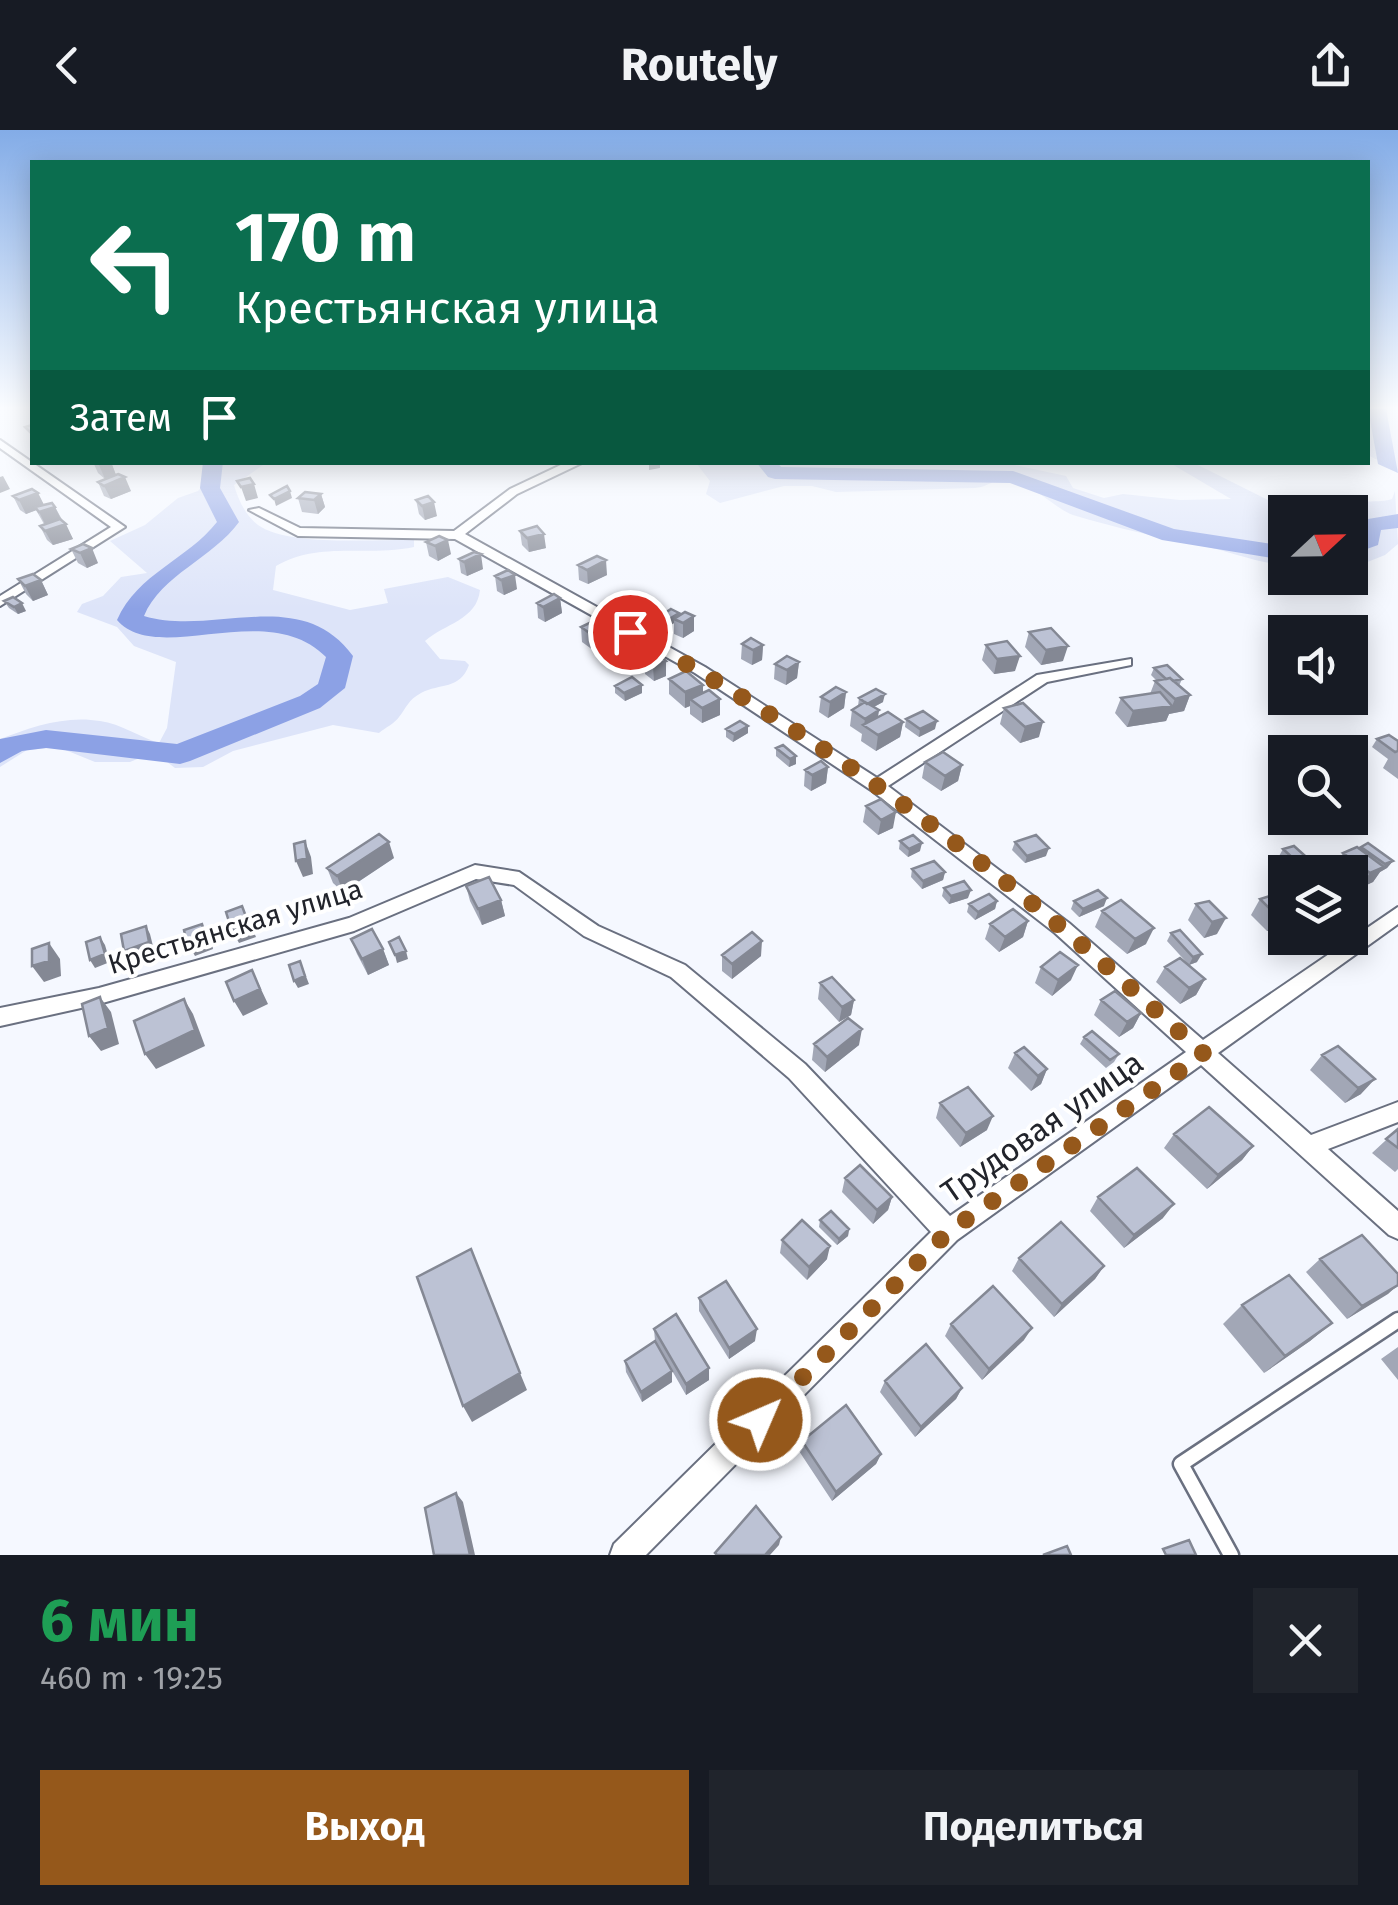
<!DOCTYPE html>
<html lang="ru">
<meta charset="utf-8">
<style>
:root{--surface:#171b24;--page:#20242c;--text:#f1f3f6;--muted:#9ea1a6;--accent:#95581b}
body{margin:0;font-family:"Fira Sans",sans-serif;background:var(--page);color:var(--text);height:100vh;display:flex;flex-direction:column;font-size:38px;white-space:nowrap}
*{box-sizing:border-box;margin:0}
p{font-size:32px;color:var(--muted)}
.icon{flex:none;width:55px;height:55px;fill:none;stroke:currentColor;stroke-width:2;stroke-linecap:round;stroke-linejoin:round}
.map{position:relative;height:1425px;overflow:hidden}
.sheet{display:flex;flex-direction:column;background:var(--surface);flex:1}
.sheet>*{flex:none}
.guide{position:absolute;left:30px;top:30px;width:1340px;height:305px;border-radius:0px;box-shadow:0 5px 25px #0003;background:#0b6e4f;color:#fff;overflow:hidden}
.needle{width:65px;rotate:68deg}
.controls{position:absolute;left:1268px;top:365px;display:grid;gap:20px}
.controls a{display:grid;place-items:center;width:100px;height:100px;border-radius:0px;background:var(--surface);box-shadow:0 5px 25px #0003;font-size:50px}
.pin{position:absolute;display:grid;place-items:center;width:85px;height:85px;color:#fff;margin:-42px;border:5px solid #fff;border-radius:50%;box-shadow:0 2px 10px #0007}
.me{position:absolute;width:110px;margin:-55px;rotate:45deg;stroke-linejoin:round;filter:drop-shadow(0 0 8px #0008)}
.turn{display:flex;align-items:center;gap:35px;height:210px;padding:0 40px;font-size:45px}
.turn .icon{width:130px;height:130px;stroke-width:2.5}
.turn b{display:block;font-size:70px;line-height:85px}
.then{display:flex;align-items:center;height:95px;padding:0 40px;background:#0003;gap:20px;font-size:38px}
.round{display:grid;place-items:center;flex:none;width:105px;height:105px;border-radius:0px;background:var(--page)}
.head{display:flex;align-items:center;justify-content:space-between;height:170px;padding:0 40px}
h1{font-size:60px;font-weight:700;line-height:75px;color:#1e9e55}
.action{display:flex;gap:20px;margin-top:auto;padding:20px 40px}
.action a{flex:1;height:115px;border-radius:0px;background:var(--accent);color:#fff;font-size:40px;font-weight:700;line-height:115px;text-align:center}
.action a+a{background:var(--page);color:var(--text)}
header{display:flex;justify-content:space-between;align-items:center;height:130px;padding:0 40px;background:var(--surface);font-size:45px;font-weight:700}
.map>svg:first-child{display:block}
.green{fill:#dde4f9}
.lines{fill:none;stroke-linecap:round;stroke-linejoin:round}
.river{fill:#8ca1e5;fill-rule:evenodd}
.service-casing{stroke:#6a7080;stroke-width:19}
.minor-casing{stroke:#6a7080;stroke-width:4}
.service{stroke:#fff;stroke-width:14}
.minor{fill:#fff;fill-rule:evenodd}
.wall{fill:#a2a7b6}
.shaded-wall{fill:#848894}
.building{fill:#bcc2d4;stroke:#848894;stroke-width:2.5}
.route{stroke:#95581b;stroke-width:18;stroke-dasharray:0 32.4}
.labels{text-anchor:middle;stroke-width:8;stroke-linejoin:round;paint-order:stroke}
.street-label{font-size:28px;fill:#22242b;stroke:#fff}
.near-street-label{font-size:32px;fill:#22242b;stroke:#fff}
</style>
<header><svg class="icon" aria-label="back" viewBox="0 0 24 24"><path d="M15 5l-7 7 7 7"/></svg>Routely<svg class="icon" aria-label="share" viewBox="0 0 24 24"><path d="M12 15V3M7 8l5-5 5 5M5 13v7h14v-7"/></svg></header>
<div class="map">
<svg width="1398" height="1425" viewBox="0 0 1398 1425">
<rect width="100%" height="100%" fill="#f5f8ff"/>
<path class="green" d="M1368,279h30v62l-30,-16z
M224,333h42l-32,22c4,14 11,30 24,40 30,22 118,14 156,15v7c-48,10 -95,-6 -138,19l-3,24 77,20 38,-7 -4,-14 64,-12 32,13c-3,30 -36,34 -55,51l15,18 25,2 4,4c-9,25 -29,18 -48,28 -13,7 -14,14 -22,24 -4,6 -14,11 -20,16l-46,-8 -100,26 -30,16 -28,1 -21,-16 -24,10h-35l-37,-15 -31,3 -27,17v-28c31,-12 66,-24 100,-18 21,3 40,16 59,22l8,-15 9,-66 -42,-16 -17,-19 -40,-15 5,-8 21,-8 18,-19 26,-4 -37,-32 35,-16 33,-27 20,-7z
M1005,333l61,13 7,12 31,10 19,-4 57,6 51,-1 -61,-36h24l98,49h-7v53c-30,-2 -54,-14 -83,-19 -44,-9 -86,-18 -129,-31 -22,-8 -49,-42 -77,-34 -8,3 -12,6 -21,7l-139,4 -24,-6h-28l-64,17 -14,-9 4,-13 -14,-18z
M1395,361l3,53 -13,11 -35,14v-57h-18l-9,-9c22,-4 55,1 69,-4z"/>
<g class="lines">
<path class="river" d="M1368,279h18l12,64 -20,-9z
M203,332h20l-3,26 19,34c-26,36 -78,53 -95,94 70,21 156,-32 209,40l-8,32 -25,20 -130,53 -10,3 -134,-16 -24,3 -22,12v-24l46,-9 131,14 123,-48 18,-12 8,-27c-59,-60 -168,10 -209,-37 21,-47 70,-60 100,-98l-17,-34z
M756,332h21l4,5 232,4 161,58 111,17v14l-123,-20 -152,-57 -235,-4 -7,-2z
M1398,384v14l-17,2 -3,15 -28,10v-15l9,-4 3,-16z"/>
<g class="service-casing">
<path id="service" d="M1231,1425l-50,-91 217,-144"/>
</g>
<g class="minor-casing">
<path id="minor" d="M0,310l125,87 -125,79v-10l111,-69 -111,-79z
M567,332h17l-67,32 -52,40 240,133 172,111 160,-103 94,-16v6l-84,17 -159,104 181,137 134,117 195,-133v17l-180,129 93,82 87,-33v20l-70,27 70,62v28l-9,-4 -188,-170 -244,175 -311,315h-36l4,-11 317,-312 -142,-154 -118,-101 -87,-41 -70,-51 -38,-6 -122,52 -255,73 -99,22v-18l99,-20 250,-70 126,-53 44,7 79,54 87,39 120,99 145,152 236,-164 -131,-119 -184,-143 -176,-117 -240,-134 -157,-3 -49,-26 10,-2 41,20 154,3 56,-42z"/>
</g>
<use href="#service" class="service"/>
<use href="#minor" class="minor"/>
</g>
<path class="wall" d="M93,332h18l5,13 15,16 -20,8 -7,-3 -6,-14 7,-3 -7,-6z
M38,363l6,12 11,2 18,32 -20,6 -6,-5 -7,-14 4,-2 -8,-14 -10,4 -6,-4 -7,-14z
M321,364l4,13 -7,7 -16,-2 -4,-14z
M416,370l21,16 -12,4 -6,-6z
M520,401l26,17 -17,4 -7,-7z
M426,412l25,12 -13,7 -9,-5z
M71,419l27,14 -11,5 -9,-5z
M459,429l24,10 -16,7 -6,-3z
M578,435l29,10 -19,9 -9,-4z
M495,446l22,13 -13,6 -7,-4z
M18,449l23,1 7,15 -15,6 -7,-7z
M560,468l2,15 -17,9 -7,-4 -1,-15z
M4,471l22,10 -8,3 -9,-6z
M679,483v3l15,15 -11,7 -9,-4v-11l-8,5 -7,-4v-7z
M581,497l32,2 1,16 -17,8 -15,-11z
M1029,502l34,29 -22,4 -16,-18z
M617,512l18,5v8l-6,3 -12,-8z
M742,514l21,1 -1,15 -10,5 -11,-6z
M986,515l29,26 -21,3 -12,-14z
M645,528l21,18 -12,5 -9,-7z
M799,532l-2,16 -11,7 -12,-6 1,-15z
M1154,538l28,11 -3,7 11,9 -6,16 -15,3 -3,7 -39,6 -12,-14 6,-15 29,-4 5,-13h2l-6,-6z
M669,549l34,6v8l17,22 -18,8 -12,-9v-8l-5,2 -16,-14z
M642,555v8l-17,8 -10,-8v-7z
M846,562l-2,16 -16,10 -9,-6 2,-15z
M859,568l24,4 -9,5 5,3 -1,7 25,5 -3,15 -24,14 -15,-10 1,-7 -12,-8 2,-16 6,-4z
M1004,578l35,29 -19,6 -20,-19z
M906,589l29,10 -16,8 -14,-10z
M748,596v7l-15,9 -7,-5v-8z
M1377,609l21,2v38l-15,-11 5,-9 -16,-12z
M776,618l20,16 -7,3 -13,-11z
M925,632l37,3 -4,16 -17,10 -19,-13z
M828,637l-2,16 -15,8 -7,-5 1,-16z
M866,676l27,22 -15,7 -15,-13z
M900,711l20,10 -12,6 -9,-8z
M1015,712l31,14 -21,7 -13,-13z
M1361,717l32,14 -6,7 -7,4 -7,10 -15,7 -8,-7v-10h-12l-5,-4 10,-15z
M1283,719l40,23h-38v4l-11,-11z
M394,728l-51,34 -10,-9 -6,-15z
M912,739l33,3 -2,8 -21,9 -11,-12z
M466,756l35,14 4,16 -23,9 -12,-24z
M944,758l24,10 -19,6 -7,-8z
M1285,764v32l-18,5 -16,-16 9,-16z
M997,771l-2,8 -20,11 -8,-8 2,-8z
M1074,771l30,5 -25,11 -8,-8z
M1209,771l8,33 -13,4 -16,-18 8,-16z
M1102,781l44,33 -19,10 -32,-27z
M1028,791l-5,16 -24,15 -14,-13 5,-15z
M1171,803l26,29 -8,3 -22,-24z
M351,809l32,10 6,16 -21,10 -11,-21z
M722,825l39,1 -29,23 -10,-8z
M1041,837l30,13 -19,16 -17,-13z
M1165,837l40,12 -9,16 -16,9 -24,-22z
M820,853l34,17 -3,15 -12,7 -21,-23z
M1101,870l40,13 -8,15 -14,9 -25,-22z
M1084,907l35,17 -5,8 -8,6 -26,-24z
M814,914l45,1 -34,27 -13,-12z
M1338,916l23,48 -16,9 -35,-33 12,-15z
M1015,923l32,16 -6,15 -10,7 -23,-23z
M940,973l47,27 -27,17 -24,-29z
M1398,999v40l-3,3 -23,-19z
M1174,1004l79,12 -11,14 -35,29 -43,-41z
M845,1048l47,19 -4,13 -15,14 -31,-32z
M1098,1067l65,21 -39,30 -34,-37z
M820,1090l29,9 -1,7 -11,9 -18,-18z
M782,1110l45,19 -20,21 -27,-27z
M1019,1128l85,8 -9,13 -41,38 -42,-46z
M1320,1129l78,15v12l-51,33 -41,-47z
M699,1168l56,43 -26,18 -30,-48z
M1242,1175l90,18 -22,18 -46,32 -41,-49z
M951,1194l73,16 -42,40 -37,-44z
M654,1199l55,51 -23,15 -31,-54z
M1398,1217v33l-17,-21z
M625,1231l47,21 -30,20 -16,-30z
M885,1251l77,7 -6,11 -41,38 -35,-45z
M802,1311l79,13 -5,10 -44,37 -33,-50z"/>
<path class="shaded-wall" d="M107,332h4l5,13 -11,4 -6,-14z
M649,332h11v6l-11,2z
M3,346l7,13 -10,4v-16z
M125,347l6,14 -20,8 -7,-13z
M254,354l4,14 -12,3 -5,-14z
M290,361l2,7 -16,8 -2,-7z
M38,363l7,14 -19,7 -7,-14z
M321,364l4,13 -7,7 -4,-14z
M434,372l3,14 -12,4 -3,-14z
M55,377l7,14 -16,5 -7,-14z
M66,394l7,15 -20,6 -8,-14z
M544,404l2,14 -17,4 -2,-14z
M448,410l3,14 -13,7 -3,-15z
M92,418l6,15 -11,5 -7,-15z
M481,424l2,15 -16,7 -3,-14z
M606,430l1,15 -19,9 -1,-14z
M515,445l2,14 -13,6 -3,-15z
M41,450l7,15 -15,6 -8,-15z
M560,468l2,15 -17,9 -2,-15z
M22,473l4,8 -8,3 -4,-7z
M679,483v8l-5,-2v4l-8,5v-7z
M694,486v15l-11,7v-15z
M613,499l1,16 -17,8 -2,-16z
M763,515l-1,15 -10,5 1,-15z
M1068,516l-5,15 -22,4 5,-15z
M635,517v8l-6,3v-8z
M1020,526l-5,15 -21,3 3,-15z
M666,531v15l-12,5 -1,-15z
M799,532l-2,16 -11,7 1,-15z
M642,555v8l-17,8 -1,-8z
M703,555v15l-13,-1v7l-5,2v-16z
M846,562l-2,16 -16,10 2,-16z
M885,564l-2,8 -17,9 1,-7z
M1190,565l-6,16 -15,3 -3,7 -39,6 6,-16 39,-5 3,-7z
M720,569v16l-18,8v-15z
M879,580l-3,16h-12l1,-7z
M937,591l-2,8 -16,8 1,-8z
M903,592l-3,15 -24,14 2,-16z
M1043,592l-4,15 -19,6 5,-16z
M748,596v7l-15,9 1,-8z
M796,626v8l-7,3 1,-8z
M962,635l-4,16 -17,10 4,-15z
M828,637l-2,16 -15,8 1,-16z
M896,682l-3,16 -15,7 3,-15z
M305,711l6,16 2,17 -10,3 -7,-16z
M389,712l5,16 -51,34 -6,-16z
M922,713l-2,8 -12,6 1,-8z
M1049,718l-3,8 -21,7 2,-7z
M1393,731l-6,7 -7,4 -7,10 -15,7 12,-16z
M945,742l-2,8 -21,9 1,-8z
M971,760l-3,8 -19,6 2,-8z
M1107,768l-3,8 -25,11 4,-8z
M501,770l4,16 -23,9 -4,-16z
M997,771l-2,8 -20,11 3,-8z
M242,776l14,31 -17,6 -8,-15z
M1285,783v13l-18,5 10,-15z
M1226,788l-9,16 -13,4 8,-16z
M1028,791l-5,16 -24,15 6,-15z
M202,794l9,15 2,10 -18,7 -9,-16z
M146,796l4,8 4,16 -25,9 -5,-8z
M1154,798l-8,16 -19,10 8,-15z
M100,807l5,8 5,17 -15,6 -5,-8z
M762,811l-1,15 -29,23v-15z
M49,813l11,16 1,17 -17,6 -12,-16z
M383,819l6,16 -21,10 -6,-16z
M406,821l2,8 -11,4 -2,-8z
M1202,824l-5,8 -8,3 4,-8z
M300,831l9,23 -11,4 -4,-7z
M1078,835l-7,15 -19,16 6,-16z
M252,840l16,34 -25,12 -9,-15z
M1205,849l-9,16 -16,9 9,-16z
M100,867l11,15 8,32 -18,7 -12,-15z
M184,869l9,15 12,32 -49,23 -11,-15z
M854,870l-3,15 -12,7 3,-15z
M1141,883l-8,15 -14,9 8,-15z
M862,899l-3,16 -34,27 2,-15z
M1047,939l-6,15 -10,7 7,-15z
M1375,949l-14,15 -16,9 13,-15z
M993,986l-6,14 -27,17 6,-14z
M1253,1016l-11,14 -35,29 11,-14z
M892,1067l-4,13 -15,14 4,-14z
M1174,1074l-11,14 -39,30 10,-13z
M849,1099l-1,7 -11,9 2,-6z
M830,1116l-3,13 -20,21 2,-13z
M1104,1136l-9,13 -41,38 8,-13z
M1398,1155l-10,9 -41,25 15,-13z
M1332,1193l-22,18 -46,32 21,-17z
M1032,1198l-8,12 -42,40 7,-11z
M757,1199l-2,12 -26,18v-11z
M709,1238v12l-23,15v-11z
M672,1241v11l-30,20 -1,-10z
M520,1243l7,17 -55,32 -9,-16z
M962,1258l-6,11 -41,38 6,-10z
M881,1324l-5,10 -44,37 4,-9z
M456,1363l7,9 12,53h-5z
M781,1407l-2,8 -9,10h-5z"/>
<path class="building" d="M32,295v9l-7,-7z
M118,344l7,3 -21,9 -6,-4z
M250,348l4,6 -13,3 -4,-6z
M287,356l3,5 -16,8 -4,-4z
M32,359l6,4 -19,7 -6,-4z
M305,362l16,2 -7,6 -16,-2z
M428,366l6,6 -12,4 -6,-6z
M52,373l3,4 -16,5 -4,-5z
M60,389l6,5 -21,7 -5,-5z
M537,396l7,8 -17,4 -7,-7z
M439,406l9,4 -13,6 -9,-4z
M83,414l9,4 -12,5 -9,-4z
M474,422l7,2 -17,8 -5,-3z
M597,426l9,4 -19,10 -9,-5z
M508,440l7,5 -14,5 -6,-4z
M33,444l8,6 -16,6 -7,-7z
M554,464l6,4 -17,9 -6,-4z
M13,467l9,6 -8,4 -10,-6z
M671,479l8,4 -13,8 -7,-4z
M685,482l9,4 -11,7 -9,-4z
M598,489l15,10 -18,8 -14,-10z
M1051,498l17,18 -22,4 -17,-18z
M751,508l12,7 -10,5 -11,-6z
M623,509l12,8 -6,3 -12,-8z
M1007,511l13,15 -23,3 -11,-14z
M656,523l10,8 -13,5 -8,-8z
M787,526l12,6 -12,8 -12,-6z
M1167,535l15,14 -9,2 -3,-3 -4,1 -12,-11z
M686,541l17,14 -18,7 -16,-13z
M632,547l10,8 -18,8 -9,-7z
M1170,548l20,17 -15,4 -20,-18z
M836,557l10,5 -16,10 -9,-5z
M876,559l9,5 -18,10 -8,-6z
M709,560l11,9 -18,9 -12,-9z
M1160,562l12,14 -39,5 -12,-13z
M865,572l14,8 -14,9 -13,-9z
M1023,573l20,19 -18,5 -21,-19z
M923,581l14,10 -17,8 -14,-10z
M888,582l15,10 -25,13 -15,-10z
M740,591l8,5 -14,8 -8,-5z
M1389,605l9,6v10l-3,1 -18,-13z
M783,615l13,11 -6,3 -14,-11z
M943,622l19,13 -17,11 -20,-14z
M821,631l7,6 -16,8 -7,-5z
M881,669l15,13 -15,8 -15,-14z
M379,704l10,8 -52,34 -10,-8z
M913,705l9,8 -13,6 -9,-8z
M1036,705l13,13 -22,8 -12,-14z
M305,711l2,17 -11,3 -2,-17z
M1368,713l25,18 -8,3 -24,-17z
M1294,716l29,26h-15l-25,-23z
M1357,717l27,20 -14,6 -27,-20z
M934,731l11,11 -22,9 -11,-12z
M489,747l12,23 -23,9 -12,-23z
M964,751l7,9 -20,6 -7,-8z
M1098,760l9,8 -24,11 -9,-8z
M1283,762l2,2v19l-8,3 -17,-17z
M989,764l8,7 -19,11 -9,-8z
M1121,770l33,28 -19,11 -33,-28z
M1209,771l17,17 -14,4 -16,-18z
M242,776l6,16 -17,6 -5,-16z
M1013,779l15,12 -23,16 -15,-13z
M202,794l3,10 -19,6 -2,-10z
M146,796l3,16 -25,9 -3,-17z
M372,799l11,20 -21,10 -11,-20z
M1180,800l22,24 -9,3 -22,-24z
M752,802l10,9 -30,23 -10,-9z
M100,807l5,17 -15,6 -4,-18z
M399,807l7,14 -11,4 -6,-13z
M49,813v18l-17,5v-17z
M1060,822l18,13 -20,15 -17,-13z
M1180,828l25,21 -16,9 -24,-21z
M300,831l5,15 -11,5 -5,-16z
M252,840l8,19 -26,12 -8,-19z
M832,847l22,23 -12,7 -22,-24z
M1115,861l26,22 -14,9 -26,-22z
M100,867l8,31 -19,8 -7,-32z
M184,869l11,31 -50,24 -11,-33z
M848,888l14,11 -35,28 -13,-13z
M1092,901l27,23 -9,6 -26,-23z
M1338,916l37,33 -17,9 -36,-33z
M1024,917l23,22 -9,7 -23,-23z
M968,957l25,29 -27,17 -26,-30z
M1209,977l44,39 -35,29 -44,-41z
M1398,999v19l-12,-9z
M860,1035l32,32 -15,13 -32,-32z
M1137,1038l37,36 -40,31 -36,-38z
M831,1081l18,18 -10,10 -19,-19z
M802,1090l28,26 -21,21 -27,-27z
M1061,1092l43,44 -42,38 -43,-46z
M1362,1105l36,39v11l-36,21 -42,-47z
M471,1119l49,124 -57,33 -46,-129z
M1289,1145l43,48 -47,33 -43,-51z
M726,1151l31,48 -28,19 -30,-50z
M993,1156l39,42 -43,41 -38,-45z
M676,1184l33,54 -23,16 -32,-55z
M655,1211l17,30 -31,21 -16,-31z
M926,1214l36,44 -41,39 -36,-46z
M846,1275l35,49 -45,38 -34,-51z
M456,1363l14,62h-36l-9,-47z
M756,1376l25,31 -16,18h-48l-2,-2z
M1189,1410l7,15h-30l-3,-6z
M1067,1416l4,9h-28z"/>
<linearGradient id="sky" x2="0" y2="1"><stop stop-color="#83ace7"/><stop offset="0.58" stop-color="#fafcff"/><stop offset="1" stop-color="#fafcff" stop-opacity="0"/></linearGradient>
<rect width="1398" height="479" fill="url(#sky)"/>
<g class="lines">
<path class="route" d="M630,502c153,84 299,184 432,296 49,41 95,84 142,126l-256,178 -188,188"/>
</g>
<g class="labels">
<g class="street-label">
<text transform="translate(235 796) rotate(-17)" y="10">Крестьянская улица</text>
</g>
<g class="near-street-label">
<text transform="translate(1042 997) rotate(-35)" y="11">Трудовая улица</text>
</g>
</g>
</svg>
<div class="controls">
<a><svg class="needle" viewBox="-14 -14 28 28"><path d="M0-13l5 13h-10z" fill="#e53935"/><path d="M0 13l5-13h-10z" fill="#9ea1a6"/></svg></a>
<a><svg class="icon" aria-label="sound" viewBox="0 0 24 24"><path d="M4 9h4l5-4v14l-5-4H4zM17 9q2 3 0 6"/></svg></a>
<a><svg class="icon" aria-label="search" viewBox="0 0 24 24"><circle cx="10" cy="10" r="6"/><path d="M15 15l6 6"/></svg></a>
<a><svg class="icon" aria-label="layers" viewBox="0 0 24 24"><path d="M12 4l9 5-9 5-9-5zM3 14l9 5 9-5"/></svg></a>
</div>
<div class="pin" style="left:630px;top:502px;background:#d93025"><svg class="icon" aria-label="arrive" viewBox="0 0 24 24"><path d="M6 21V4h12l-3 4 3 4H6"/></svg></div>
<svg class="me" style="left:760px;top:1290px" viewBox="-20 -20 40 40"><circle r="17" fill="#95581b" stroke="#fff" stroke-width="3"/><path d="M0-11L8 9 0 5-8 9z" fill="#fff"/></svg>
<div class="guide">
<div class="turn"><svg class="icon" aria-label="left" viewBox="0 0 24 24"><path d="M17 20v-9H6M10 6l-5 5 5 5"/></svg><div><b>170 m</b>Крестьянская улица</div></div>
<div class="then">Затем<svg class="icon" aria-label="arrive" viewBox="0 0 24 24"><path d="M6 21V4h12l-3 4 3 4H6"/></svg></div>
</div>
</div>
<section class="sheet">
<div class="head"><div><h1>6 мин</h1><p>460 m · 19:25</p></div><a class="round"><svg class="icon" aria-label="close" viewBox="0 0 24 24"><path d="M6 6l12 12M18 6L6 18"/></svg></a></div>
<div class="action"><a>Выход</a><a>Поделиться</a></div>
</section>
